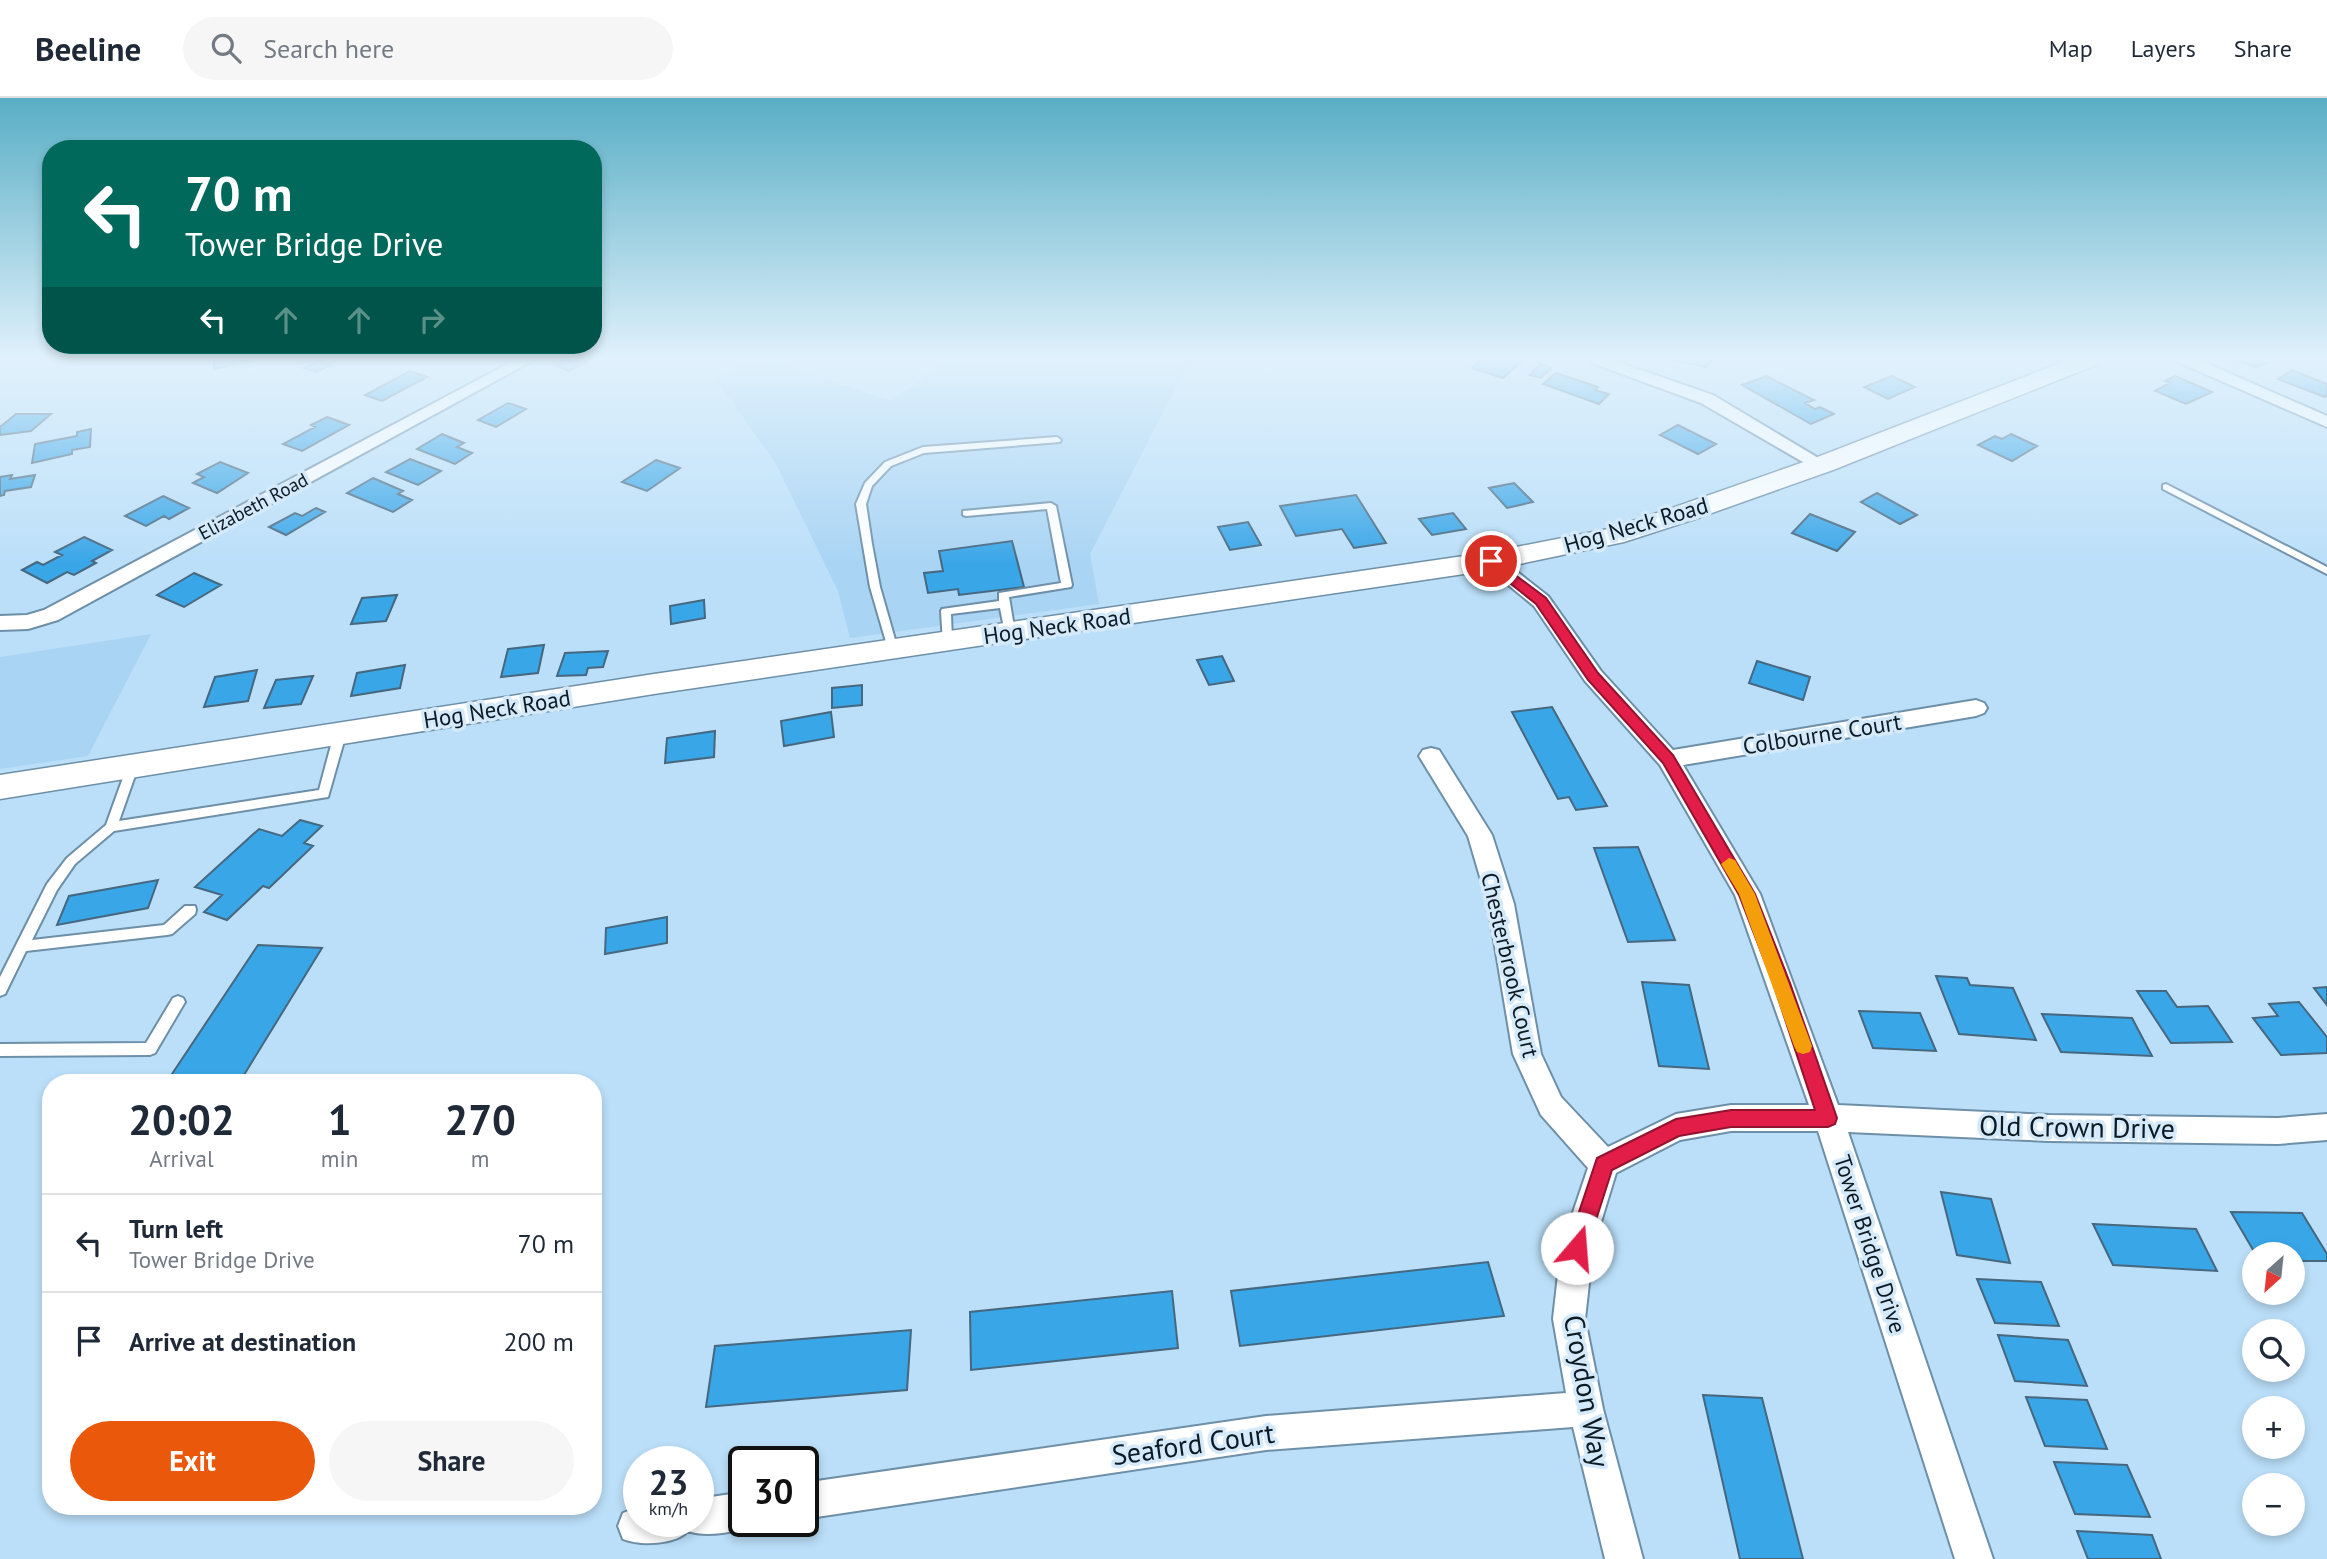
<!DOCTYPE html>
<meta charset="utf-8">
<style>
:root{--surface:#fff;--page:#f6f6f7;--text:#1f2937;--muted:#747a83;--line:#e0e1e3;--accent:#ea580c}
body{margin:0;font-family:"PT Sans",sans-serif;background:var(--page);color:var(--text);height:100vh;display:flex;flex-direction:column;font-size:26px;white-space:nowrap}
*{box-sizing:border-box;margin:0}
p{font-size:23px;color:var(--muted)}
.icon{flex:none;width:38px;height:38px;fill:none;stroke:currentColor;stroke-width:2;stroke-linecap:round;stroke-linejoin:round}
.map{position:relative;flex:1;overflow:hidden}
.side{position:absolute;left:42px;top:976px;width:560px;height:441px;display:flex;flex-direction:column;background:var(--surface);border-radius:28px;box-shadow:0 4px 10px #0003}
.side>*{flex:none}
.guide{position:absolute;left:42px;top:42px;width:560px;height:214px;border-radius:28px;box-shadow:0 4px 10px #0003;background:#00695c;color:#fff;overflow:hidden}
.needle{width:46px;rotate:207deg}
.buttons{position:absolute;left:2242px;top:1144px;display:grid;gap:14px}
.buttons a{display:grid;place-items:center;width:63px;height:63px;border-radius:50%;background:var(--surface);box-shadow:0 4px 10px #0003;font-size:35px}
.speed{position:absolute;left:623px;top:1348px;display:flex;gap:14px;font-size:35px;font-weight:700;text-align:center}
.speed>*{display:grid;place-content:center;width:91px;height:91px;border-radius:50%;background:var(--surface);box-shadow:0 4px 10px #0003;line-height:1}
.speed small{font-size:18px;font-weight:400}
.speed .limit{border:4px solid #111;border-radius:10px;background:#fff;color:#111}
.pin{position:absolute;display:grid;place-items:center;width:60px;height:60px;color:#fff;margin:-30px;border:4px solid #fff;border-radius:50%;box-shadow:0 2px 7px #0007}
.me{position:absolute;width:77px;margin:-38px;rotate:18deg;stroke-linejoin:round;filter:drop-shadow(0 0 5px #0008)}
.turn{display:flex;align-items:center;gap:24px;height:147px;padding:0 28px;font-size:32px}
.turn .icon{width:91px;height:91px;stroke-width:2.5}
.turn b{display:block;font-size:49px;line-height:60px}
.lanes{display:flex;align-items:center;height:66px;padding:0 28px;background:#0003;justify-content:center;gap:35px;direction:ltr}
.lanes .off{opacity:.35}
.eta{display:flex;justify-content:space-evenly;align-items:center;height:119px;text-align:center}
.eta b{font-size:42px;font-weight:800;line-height:49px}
.cta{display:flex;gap:14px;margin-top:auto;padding:14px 28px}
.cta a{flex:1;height:80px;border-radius:42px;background:var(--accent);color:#fff;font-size:28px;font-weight:800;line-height:80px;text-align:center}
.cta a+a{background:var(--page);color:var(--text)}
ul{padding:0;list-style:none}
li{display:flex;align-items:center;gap:21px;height:98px;padding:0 28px;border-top:2px solid var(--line)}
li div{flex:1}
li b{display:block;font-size:26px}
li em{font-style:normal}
header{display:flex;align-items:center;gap:42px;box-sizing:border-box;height:98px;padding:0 35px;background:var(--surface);border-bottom:2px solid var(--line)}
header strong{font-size:33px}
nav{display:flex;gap:38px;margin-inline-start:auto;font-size:24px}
.search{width:490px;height:63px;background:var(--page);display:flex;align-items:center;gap:18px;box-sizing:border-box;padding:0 24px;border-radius:38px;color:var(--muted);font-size:26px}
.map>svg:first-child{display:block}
.built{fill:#a9d4f4}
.building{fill:#39a6e8;stroke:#46677e;stroke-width:2}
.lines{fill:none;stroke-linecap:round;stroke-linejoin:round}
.service-casing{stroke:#6d8fa7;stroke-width:4}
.minor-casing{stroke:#6d8fa7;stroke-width:4}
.secondary-casing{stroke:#6d8fa7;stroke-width:3}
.service{fill:#fff;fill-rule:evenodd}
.minor{fill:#fff;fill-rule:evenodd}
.secondary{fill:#fff;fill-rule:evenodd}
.route{fill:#e11d48;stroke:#92132f;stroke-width:2}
.slow{fill:#f59e0b}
.labels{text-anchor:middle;stroke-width:7;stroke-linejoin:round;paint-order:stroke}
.far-street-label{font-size:19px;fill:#0c1a23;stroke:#d4eafa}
.street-label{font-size:23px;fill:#0c1a23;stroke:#d4eafa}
.near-street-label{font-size:28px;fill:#0c1a23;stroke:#d4eafa}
</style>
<header>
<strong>Beeline</strong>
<div class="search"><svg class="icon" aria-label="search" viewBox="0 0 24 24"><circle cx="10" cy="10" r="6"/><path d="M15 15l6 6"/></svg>Search here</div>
<nav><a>Map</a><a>Layers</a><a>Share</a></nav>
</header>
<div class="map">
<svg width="2327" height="1461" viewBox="0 0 2327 1461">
<rect width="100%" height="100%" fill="#bbdff9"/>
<path class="built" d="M749,262h21l121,41 58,-41h241l-100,194 9,50 -249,34 -12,-47 -63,-129 -58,-81z
M151,536l-63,122 -88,13v-112z"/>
<path class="building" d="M214,262h38v1l-38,8z
M319,262l12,5 -15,7 -12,-4z
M566,262h13l7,2 -17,9 -14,-6z
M1482,262h32l7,2 -18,16 -31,-10z
M1671,262h41l-6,7z
M2237,262h26h-3l6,3 -11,4z
M1540,266l11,4 -10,10 -11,-3z
M2292,272l35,14v11l-2,2 -47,-18z
M410,273l17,6 -45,24 -17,-6z
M1556,275l42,14 -3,3 14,4 -10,10 -56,-20z
M1766,278l48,24 -9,3 10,6 5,-2 14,7 -23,10 -69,-39z
M1892,278l23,11 -27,12 -24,-12z
M2175,278l37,16 -26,12 -31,-13 15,-8 -5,-2z
M508,305l18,6 -30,18 -18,-7z
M16,316h35l-20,17 -31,4v-8z
M327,319l22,8 -47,26 -19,-7 32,-17 -4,-2z
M1678,327l38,19 -18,10 -38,-19z
M91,331l-1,18 -18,3v4l-40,9 3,-19 42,-8v-4z
M442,336l22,9 -7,4 15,6 -17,11 -38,-15z
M2011,336l26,12 -25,15 -34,-16 17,-9 7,3z
M410,361l31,12 -23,14 -32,-13z
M656,362l24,8 -33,23 -25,-9z
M220,364l28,11 -31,20 -24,-10 11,-6 -7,-3z
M12,377l-2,4 25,-4 -4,12 -26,4 -1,4 -4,1v-19z
M373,380l30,13 -5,3 14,6 -19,12 -46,-19z
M1514,385l19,19 -26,6 -18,-20z
M1877,395l40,22 -17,9 -39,-22z
M1356,397l30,48 -32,5 -12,-19 -46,7 -16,-30z
M163,398l26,12 -20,11 -5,-3 -18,10 -21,-10z
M316,410l9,4 -39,23 -17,-8 26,-14 7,3z
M1453,415l13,16 -34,6 -13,-16z
M1810,416l45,18 -18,19 -45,-18z
M1248,424l13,23 -31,5 -12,-23z
M84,439l28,13 -20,11 4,2 -22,12 -7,-3 -20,11 -25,-13 15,-8 6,3 19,-10 -7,-3z
M1012,443l12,46 -65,8 -1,-6 -30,4 -4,-20 19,-2 -4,-20z
M194,475l27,12 -37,22 -27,-12z
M397,497l-11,26 -35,3 11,-26z
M704,502l1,18 -34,6 -1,-18z
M544,547l-6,28 -37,4 7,-28z
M608,553l-5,16 -15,1 -2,7 -29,1 8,-23z
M1222,558l12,25 -25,4 -12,-25z
M1757,563l53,16 -7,23 -54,-17z
M405,567l-5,23 -49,8 6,-23z
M257,572l-9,31 -44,6 11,-30z
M313,578l-12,28 -37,4 12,-28z
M862,587v20l-30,3v-20z
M1552,609l55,99 -31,4 -7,-13 -11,2 -46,-87z
M831,614l3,25 -50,9 -3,-25z
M715,633l-1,26 -49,6 2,-25z
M300,722l22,6 -18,17 9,3 -44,42 -6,-2 -36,34 -23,-8 18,-17 -27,-8 64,-58 23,7z
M1638,749l37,93 -47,2 -34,-94z
M158,782l-10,28 -91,17 12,-29z
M667,819v26l-62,11 1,-26z
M258,847l64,3 -83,135h-73z
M1936,878l31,2 3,7 43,3 23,52 -77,-6z
M1642,884l47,3 20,84 -50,-3z
M2327,889v18l-13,-17z
M2137,893h29l11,16 31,-1 24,36 -61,1z
M2299,904l28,35v16l-46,2 -28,-37 25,-2 -9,-12z
M1859,913l61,2 16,38 -63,-3z
M2042,916l90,4 20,38 -91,-4z
M1941,1094l50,7 19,64 -53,-8z
M2231,1114l71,1 25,41v7h-35v-6h-36z
M2093,1126l103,5 21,42 -104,-6z
M1488,1164l16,54 -264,30 -9,-55z
M1977,1181l64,3 18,44 -64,-3z
M1172,1193l6,57 -207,22 -1,-58z
M911,1232l-4,60 -201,17 9,-61z
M1998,1237l70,5 19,46 -72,-5z
M1703,1297l59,3 41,161h-63z
M2026,1299l61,3 20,49 -62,-3z
M2054,1364l73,3 23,52 -75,-3z
M2077,1433l75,4 9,24h-73z"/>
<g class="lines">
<g class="service-casing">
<path id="service" d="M1057,339l4,3 -1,2 -136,11 -33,13 -19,20 -6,18 6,40 8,43 18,63 -1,2h-8l-19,-65 -14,-83 9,-21 20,-21 38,-15z
M2166,386l161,83v7l-164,-85v-4z
M1051,405l5,3 16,79 -1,2 -62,10 6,36 -5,3 -5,-3 -5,-25 -49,6 1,28 -1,2h-8l-2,-33 1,-2 57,-8v-8l62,-10 -14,-74 -81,7 -3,-1v-4z
M340,632l6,4 -18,63 -214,34 -39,33 -18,26 -25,50 132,-15 21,-19h10l1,4 -1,4 -23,20 -5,1 -141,16 -21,43 -5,2v-19l47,-93 20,-26 39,-33 22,-61 4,-1 6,4 -19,54 200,-31 15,-56z
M178,898l5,2 2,4 -30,51 -5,2 -150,1v-12l146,-1 27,-45z"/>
</g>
<g class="minor-casing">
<path id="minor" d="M515,262h19l-476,260 -30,9 -28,1v-14l27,-1 17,-5z
M1590,262h22l101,35 117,70 -3,4h-12l-114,-66 -109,-40z
M2178,262h21l128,56v11l-147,-64z
M1491,457l7,2 50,39 53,75 72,79 303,-50 8,3 3,5 -3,5 -8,3 -293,49 77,129 78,211 211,10 229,3 49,-4v26l-49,4 -229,-3 -201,-9 145,427h-38l-137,-428h-87l-51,9 -64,33 -23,75 -8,71 18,90 40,150h-38l-32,-132 -307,23 -463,69v-36l463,-67 300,-23 -13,-74 8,-71 27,-80 -47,-53 -28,-61 -25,-150 -20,-68 -49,-80 4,-6 8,-2 8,2 53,85 22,69 27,150 20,43 47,50 68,-33 55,-9h78l-74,-210 -75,-130 -75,-84 -51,-75 -50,-41 -3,-4 3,-4z
M744,1394v29h14c-15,11 -52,17 -70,10 -13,14 -48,15 -65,8l-5,-13 5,-13 16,-6v14h59v-22z"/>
</g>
<g class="secondary-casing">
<path id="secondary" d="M2068,262h32l-4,5 -263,105 -138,49 -71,23 -133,28 -837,124 -654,105v-24l654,-101 837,-122 117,-23 67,-22 140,-49z"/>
</g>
<use href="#service" class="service"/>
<use href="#minor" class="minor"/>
<use href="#secondary" class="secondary"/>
</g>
<linearGradient id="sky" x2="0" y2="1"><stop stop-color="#59aec5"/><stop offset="0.56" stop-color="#e0f1fc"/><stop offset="1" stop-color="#e0f1fc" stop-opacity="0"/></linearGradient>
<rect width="2327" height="466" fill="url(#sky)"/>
<path class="route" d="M1491,459l55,41 52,75 75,82 82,139 35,89 47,135 -2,6 -7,3h-97l-52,9 -67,34 -25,78 -3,7 -7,3 -7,-3 -3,-7 30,-90 79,-39 55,-9h84l-42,-127 -34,-88 -76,-132 -75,-83 -52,-76 -50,-40v-6z"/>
<path class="slow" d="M1729,760l6,2 20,34 57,152 -2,6 -7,2 -6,-2 -3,-6 -55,-152 -18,-30z"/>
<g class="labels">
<g class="far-street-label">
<text transform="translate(253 408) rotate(-28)" y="7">Elizabeth Road</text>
</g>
<g class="street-label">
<text transform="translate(1636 427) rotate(-16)" y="8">Hog Neck Road</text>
<text transform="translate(1057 528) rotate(-8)" y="8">Hog Neck Road</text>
<text transform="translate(497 611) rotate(-9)" y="8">Hog Neck Road</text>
<text transform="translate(1822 636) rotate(-9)" y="8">Colbourne Court</text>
<text transform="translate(1510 867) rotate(77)" y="8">Chesterbrook Court</text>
<text transform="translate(1870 1146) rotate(72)" y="8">Tower Bridge Drive</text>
</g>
<g class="near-street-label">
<text transform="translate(2077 1029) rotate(1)" y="10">Old Crown Drive</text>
<text transform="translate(1587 1293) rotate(80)" y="10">Croydon Way</text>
<text transform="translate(1193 1346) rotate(-8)" y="10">Seaford Court</text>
</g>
</g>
</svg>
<div class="buttons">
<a><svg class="needle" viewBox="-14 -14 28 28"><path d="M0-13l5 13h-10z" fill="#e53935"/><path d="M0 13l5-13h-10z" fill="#747a83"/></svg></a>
<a><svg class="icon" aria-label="search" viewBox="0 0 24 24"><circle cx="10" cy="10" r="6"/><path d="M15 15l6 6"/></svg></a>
<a>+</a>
<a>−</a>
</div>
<div class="speed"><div>23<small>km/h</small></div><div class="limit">30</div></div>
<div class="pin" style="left:1491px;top:463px;background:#d93025"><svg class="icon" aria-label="arrive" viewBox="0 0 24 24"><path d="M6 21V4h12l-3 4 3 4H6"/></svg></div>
<svg class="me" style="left:1577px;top:1150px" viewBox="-20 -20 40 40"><circle r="19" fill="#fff"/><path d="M0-13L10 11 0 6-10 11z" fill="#e11d48"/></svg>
<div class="guide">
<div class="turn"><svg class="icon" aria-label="left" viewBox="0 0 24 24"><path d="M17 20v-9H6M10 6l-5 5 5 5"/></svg><div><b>70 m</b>Tower Bridge Drive</div></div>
<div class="lanes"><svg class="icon" aria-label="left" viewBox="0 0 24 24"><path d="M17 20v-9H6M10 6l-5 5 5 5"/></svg><svg class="icon off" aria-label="ahead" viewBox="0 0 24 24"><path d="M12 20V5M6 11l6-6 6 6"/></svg><svg class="icon off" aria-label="ahead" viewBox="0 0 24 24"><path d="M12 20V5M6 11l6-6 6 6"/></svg><svg class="icon off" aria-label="right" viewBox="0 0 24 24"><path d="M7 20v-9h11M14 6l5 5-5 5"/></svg></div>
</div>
<section class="side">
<div class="eta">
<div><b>20:02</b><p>Arrival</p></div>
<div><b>1</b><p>min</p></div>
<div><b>270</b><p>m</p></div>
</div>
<ul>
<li><svg class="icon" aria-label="left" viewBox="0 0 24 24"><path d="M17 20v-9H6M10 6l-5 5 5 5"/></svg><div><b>Turn left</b><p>Tower Bridge Drive</p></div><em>70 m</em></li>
<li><svg class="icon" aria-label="arrive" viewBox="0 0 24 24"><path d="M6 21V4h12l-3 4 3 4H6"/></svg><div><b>Arrive at destination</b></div><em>200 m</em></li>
</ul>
<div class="cta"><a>Exit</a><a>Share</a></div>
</section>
</div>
